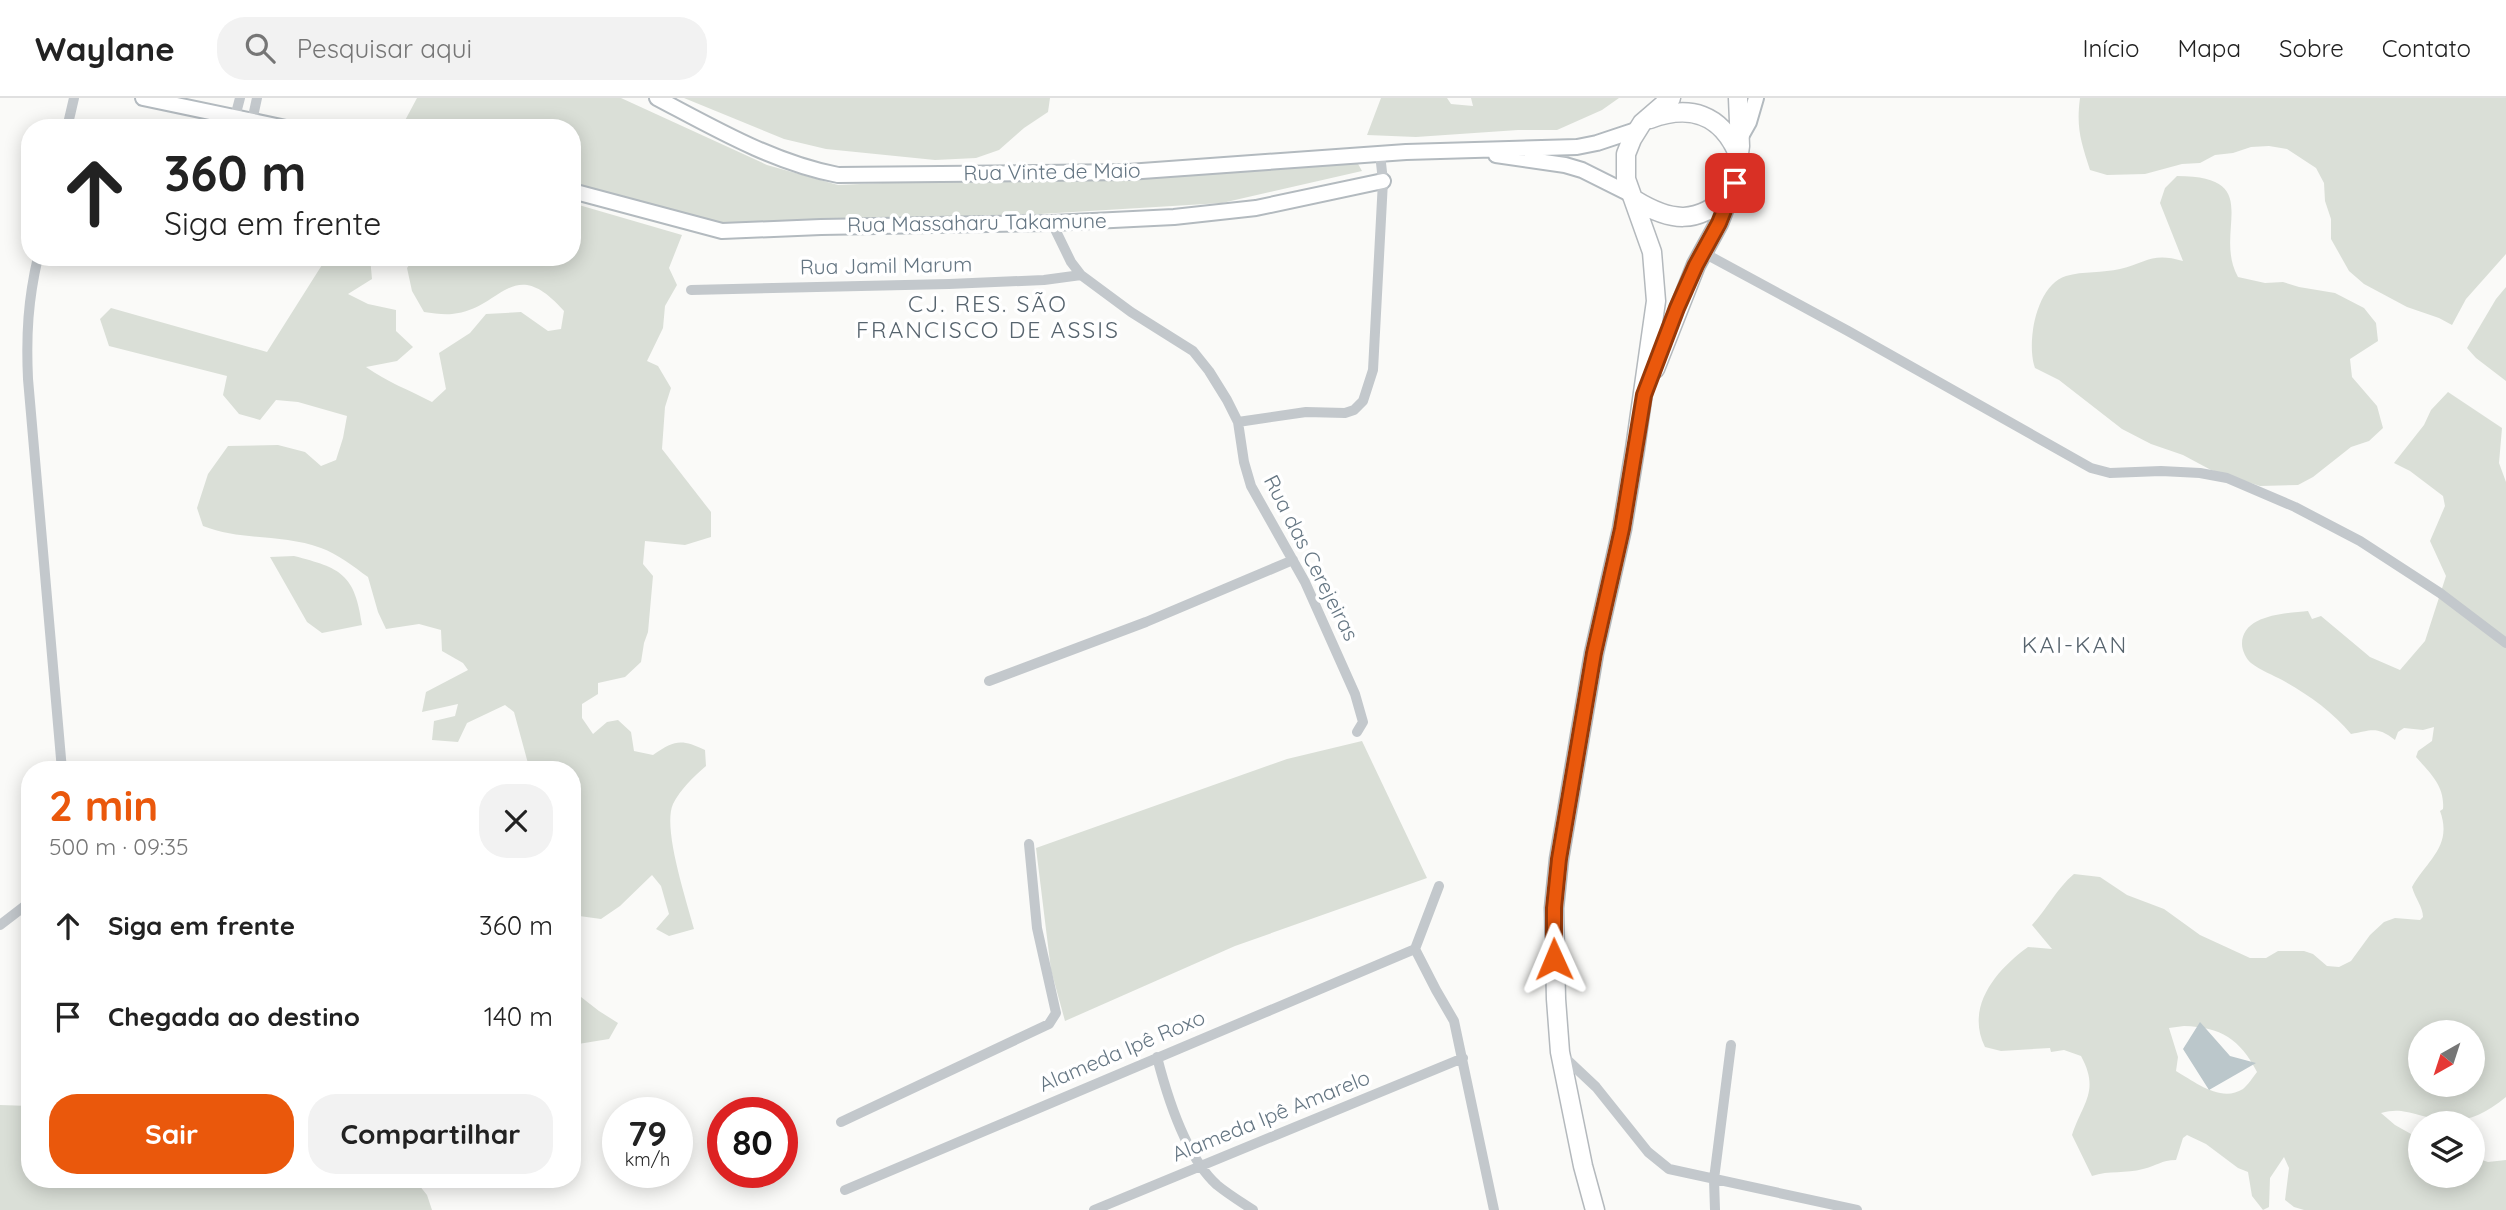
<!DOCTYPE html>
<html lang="pt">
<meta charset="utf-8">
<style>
:root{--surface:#fff;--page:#f2f2f2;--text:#222;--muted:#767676;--line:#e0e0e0;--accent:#ea580c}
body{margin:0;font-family:Quicksand,sans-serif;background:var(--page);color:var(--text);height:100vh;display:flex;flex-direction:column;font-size:26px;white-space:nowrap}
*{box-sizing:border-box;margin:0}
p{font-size:23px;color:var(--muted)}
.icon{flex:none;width:38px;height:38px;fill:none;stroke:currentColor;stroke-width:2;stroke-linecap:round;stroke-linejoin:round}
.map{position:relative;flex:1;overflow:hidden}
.sheet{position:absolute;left:21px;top:663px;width:560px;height:427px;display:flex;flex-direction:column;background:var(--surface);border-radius:28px;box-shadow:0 4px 18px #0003}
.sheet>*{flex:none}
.guide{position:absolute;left:21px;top:21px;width:560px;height:147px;border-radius:28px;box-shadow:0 4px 18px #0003;background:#fff;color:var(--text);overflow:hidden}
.needle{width:46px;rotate:219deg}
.buttons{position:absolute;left:2408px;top:922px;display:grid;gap:14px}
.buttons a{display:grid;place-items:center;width:77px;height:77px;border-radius:50%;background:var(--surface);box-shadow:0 4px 18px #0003;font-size:35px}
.speed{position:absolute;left:602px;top:999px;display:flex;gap:14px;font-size:35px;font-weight:700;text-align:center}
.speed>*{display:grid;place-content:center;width:91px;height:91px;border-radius:50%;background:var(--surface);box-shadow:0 4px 18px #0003;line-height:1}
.speed small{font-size:18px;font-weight:400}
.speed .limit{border:10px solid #d22;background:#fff;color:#111}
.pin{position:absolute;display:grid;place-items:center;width:60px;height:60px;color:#fff;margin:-30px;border-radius:14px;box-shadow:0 4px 10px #0006}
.me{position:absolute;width:77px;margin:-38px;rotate:359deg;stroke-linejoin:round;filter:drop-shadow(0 0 5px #0008)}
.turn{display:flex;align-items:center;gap:24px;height:147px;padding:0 28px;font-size:32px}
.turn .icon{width:91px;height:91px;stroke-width:2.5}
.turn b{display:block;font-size:49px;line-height:60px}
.round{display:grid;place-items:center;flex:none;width:74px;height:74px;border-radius:28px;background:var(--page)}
.summary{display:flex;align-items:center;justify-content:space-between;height:119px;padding:0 28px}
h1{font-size:42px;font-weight:800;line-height:52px;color:var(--accent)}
.button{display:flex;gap:14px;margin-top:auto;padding:14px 28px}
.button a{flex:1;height:80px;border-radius:28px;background:var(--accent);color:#fff;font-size:28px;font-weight:800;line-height:80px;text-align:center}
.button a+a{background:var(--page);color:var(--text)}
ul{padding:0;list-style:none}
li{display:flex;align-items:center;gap:21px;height:91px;padding:0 28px}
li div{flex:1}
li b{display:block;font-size:26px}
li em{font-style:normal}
header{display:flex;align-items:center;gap:42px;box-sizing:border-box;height:98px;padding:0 35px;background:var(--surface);border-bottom:2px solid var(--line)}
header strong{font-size:33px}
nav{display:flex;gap:38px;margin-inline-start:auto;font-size:24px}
.search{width:490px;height:63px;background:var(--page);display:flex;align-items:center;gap:18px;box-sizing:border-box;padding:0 24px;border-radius:28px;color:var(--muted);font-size:26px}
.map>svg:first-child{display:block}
.green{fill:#dadfd7;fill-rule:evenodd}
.water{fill:#bbc7cb}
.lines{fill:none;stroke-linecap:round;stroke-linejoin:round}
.secondary-casing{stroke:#b3babf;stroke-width:18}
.highway-casing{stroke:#b4b9bd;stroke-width:21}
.street{stroke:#c3c8cc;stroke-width:10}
.secondary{stroke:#fff;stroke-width:14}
.highway{stroke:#fff;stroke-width:18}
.route-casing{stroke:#983908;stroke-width:18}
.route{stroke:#ea580c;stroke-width:12}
.labels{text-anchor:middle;stroke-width:7;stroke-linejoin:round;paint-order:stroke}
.street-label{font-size:21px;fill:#657683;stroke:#fff}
.neighbourhood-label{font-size:23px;letter-spacing:2px;fill:#57646e;stroke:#fff}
</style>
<header>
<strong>Waylane</strong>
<div class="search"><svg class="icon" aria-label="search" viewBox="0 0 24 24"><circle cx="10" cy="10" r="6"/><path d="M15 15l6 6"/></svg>Pesquisar aqui</div>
<nav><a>Início</a><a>Mapa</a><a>Sobre</a><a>Contato</a></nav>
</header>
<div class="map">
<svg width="2506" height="1112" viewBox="0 0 2506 1112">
<rect width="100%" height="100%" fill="#fafaf8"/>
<path class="green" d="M417,0h204l146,67 71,20 519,-23 5,9 -140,32 -182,11 -219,7 -98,9 -151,-42v-60h-171z
M684,0h366l-2,14 -24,16 -25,22 -23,8 -41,2 -109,-11 -42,-10z
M1381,0h66l4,6 22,2 -2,-8h148l-17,12 -45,20h-39l-102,7 -49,-2z
M2080,0h426v156l-40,45 -14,26 -13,-7 -32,-11 -43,-23 -15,-13 -18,-32v-20l-6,-18 -1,-18 -8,-15 -29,-19 -18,-3 -18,1 -18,6 -18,2 -15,8 -18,1 -37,10 -38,1 -17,-5c-9,-28 -14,-42 -10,-72z
M2177,78c90,0 35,55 61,101l27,6 18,-1 16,5 36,6 29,15 12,15 2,18 -28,18 2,18 25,29 6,22 -14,13 -18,6 -38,30 -15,8 -38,1 -49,-16 -28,-15 -32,-11 -29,-15 -63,-49 -24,-12c-9,-25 1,-83 31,-92 17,-5 37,-3 54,-7 27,-7 33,-17 63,-8l-23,-58 5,-15z
M572,105l110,32 -13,33 8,17 -12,21 -2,22 -16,33 11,5 13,22 -6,19 -3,42 49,63v25l-26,8 -40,-4 -2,23 10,12 -5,56 -4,11 -3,19 -16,15 -27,6v11l-16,10v14l11,16 14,-12 11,-2 13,12 3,19 19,4c22,-15 28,-16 52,-5l1,16c-12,10 -26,24 -33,38 -11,24 14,98 21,125l-25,7 -13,-7 13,-15 -8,-28 -9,-11 -32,31 -19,13 -29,-4v-145h-44l1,-3 -15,-55 -9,-7 -38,18 -9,19 -26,-2 2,-19 21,-5 3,-12 -36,8 4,-20 42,-22 -5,-7 -21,-12 -1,-21 -22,-6 -33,5 -8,-17 -10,-35c-14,-10 -30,-23 -47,-29 -38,-14 -80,-7 -118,-22l-6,-18 11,-34 20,-28 50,-1 27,7 16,14 15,-6 7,-22 4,-22 -49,-14 -22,-2 -16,20 -21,-6 -16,-19 4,-19 -118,-30 -9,-27 11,-11 156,44 60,-95h43l2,22 -24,15 20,10 28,6v21l17,16 -16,14 -31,6c21,15 43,23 66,35l14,-13 -7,-36 31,-20 16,-19 35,-2 27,19 13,-2 3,-18c-52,-59 -62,-1 -112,3 -9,1 -19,-1 -28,-2l-12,-21 -5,-23 8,-11h157z
M2506,189v94l-30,-23 -9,-10 29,-49z
M2448,294l54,36 -3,35 7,19v615c-31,25 -49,28 -87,18 -15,-4 -23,-6 -38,-2l14,12 25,14v37h53v-19l15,5 18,-2v50h-202l-10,-3 -9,-7 4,-32 -5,-11 -14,21 -1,29 -6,3 -11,-14 -4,-24 -10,-4 -32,-24 -19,-9 -4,3 -7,22c-15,0 -19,6 -33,9 -17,5 -34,1 -51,7l-20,-41c11,-33 28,-44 9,-79l-17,-6 -13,2 -1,-4 -49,3 -16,-4c-20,-40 11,-77 43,-100l24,2 -20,-24c15,-16 25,-37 42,-51l26,3 27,18 37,14 36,26 50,23h16l12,-7h26l9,3 14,12 12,1 12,-6 19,-26 14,-13 11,-4 25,2 3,-3c0,-10 -8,-19 -11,-30 15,-27 41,-41 28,-76l3,-2c2,-23 -13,-36 -27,-52l2,-6 14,-10 2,-14 -11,3 -19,-2 -6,4 -3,8c-18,-14 -23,-10 -44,-6 -18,-22 -42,-39 -67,-53 -11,-6 -24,-11 -33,-18 -5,-4 -9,-13 -9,-19 0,-30 46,-31 66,-33l4,8 9,-3 49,41 30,13 25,-29 21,-65 -16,-35 15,-35 -2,-10 -33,-25 -16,-8 30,-38 7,-15zM2184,928c37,1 56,13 73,46 -4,5 -9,13 -14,17 -22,14 -48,-7 -67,-18l2,-14 -9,-29zM2420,934h53v53h-53z
M294,458c47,12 61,18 68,69l-40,8 -15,-11 -37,-65z
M1362,643l65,137 -192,68 -170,75 -14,-51 -15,-122 251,-89z
M572,892l27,21 19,12 -9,16 -37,6z
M0,1007l30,1v74h385l12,15 5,15h-432z"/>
<path class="water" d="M2200,924l30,34 26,7 -47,27 -26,-41z"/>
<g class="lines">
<g class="secondary-casing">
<path id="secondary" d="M143,0l143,30
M657,0c57,30 117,65 181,77l290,-3 278,-20 171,-5 20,-4 39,-13
M1740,40l9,-16 7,-24
M1496,57l69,10 17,5 50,25
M572,93l150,40 99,-4 231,-4 122,-6 82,-9 127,-27"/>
</g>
<g class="highway-casing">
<path id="highway" d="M1650,21c40,-15 71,-5 88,35
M1635,102c36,22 62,25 95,-6
M1655,271l41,-104 23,-42 16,-41 5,-36 -2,-48
M1595,1112l-12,-44 -23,-114 -4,-53 -2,-91 5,-49 35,-206 28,-124 13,-80 21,-148 -4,-49 -26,-73v-25l6,-15 10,-16 29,-25"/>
</g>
<path class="street" d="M235,19l5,-19
M252,23l5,-23
M67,30l7,-30
M1052,125l19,39 10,13 50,37 62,39 16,20 18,29 11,22 6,40 7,24 54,96 50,112 8,28 -6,10
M1704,155l144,78 243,137 19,5 51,-2 39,2 27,5 68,29 65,34 80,52 66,50
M38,159c-10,43 -12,78 -10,122l34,391
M691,192l258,-6 95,-4 37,-5
M1238,324l68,-10 39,1 9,-3 9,-9 10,-31 10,-189 -3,-27
M989,583l157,-59 147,-62
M1439,788l-24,63 21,41 18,31 40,189
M0,827l30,-23
M1562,957l34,32 52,65 21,17 188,41
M1157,959c10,39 29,100 60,128 11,9 24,17 36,25
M841,1024l208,-98 7,-11 -19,-85 -8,-84
M845,1092l570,-241
M1094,1112l369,-152
M1715,1112l-1,-31 17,-134"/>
<use href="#secondary" class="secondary"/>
<use href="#highway" class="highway"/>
</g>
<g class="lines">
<g class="route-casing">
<path id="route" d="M1554,861v-51l5,-49 35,-206 28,-124 22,-134 33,-87 19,-43 23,-42 16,-40"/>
</g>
<use href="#route" class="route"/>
</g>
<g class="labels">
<g class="street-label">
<text transform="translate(1052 74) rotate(-1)" y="7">Rua Vinte de Maio</text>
<text transform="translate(977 125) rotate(-1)" y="7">Rua Massaharu Takamune</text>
<text transform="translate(886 168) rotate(-1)" y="7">Rua Jamil Marum</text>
<text transform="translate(1311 460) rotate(63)" y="7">Rua das Cerejeiras</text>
<text transform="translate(1122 953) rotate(-23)" y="7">Alameda Ipê Roxo</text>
<text transform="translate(1271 1018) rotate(-22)" y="7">Alameda Ipê Amarelo</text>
</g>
<g class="neighbourhood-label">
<text x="988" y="214">CJ. RES. SÃO<tspan x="988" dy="26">FRANCISCO DE ASSIS</tspan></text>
<text x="2075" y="555">KAI-KAN</text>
</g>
</g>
</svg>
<div class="buttons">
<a><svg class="needle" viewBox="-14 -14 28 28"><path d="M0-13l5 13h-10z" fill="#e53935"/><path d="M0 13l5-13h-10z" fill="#767676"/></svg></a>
<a><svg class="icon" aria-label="layers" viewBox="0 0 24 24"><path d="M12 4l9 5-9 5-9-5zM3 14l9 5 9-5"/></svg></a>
</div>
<div class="speed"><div>79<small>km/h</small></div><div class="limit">80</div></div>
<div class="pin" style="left:1735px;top:85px;background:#d93025"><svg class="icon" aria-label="arrive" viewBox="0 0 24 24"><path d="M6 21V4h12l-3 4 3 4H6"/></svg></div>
<svg class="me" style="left:1554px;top:861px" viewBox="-20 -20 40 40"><path d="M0-17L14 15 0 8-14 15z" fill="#ea580c" stroke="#fff" stroke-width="4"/></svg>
<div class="guide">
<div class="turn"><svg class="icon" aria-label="ahead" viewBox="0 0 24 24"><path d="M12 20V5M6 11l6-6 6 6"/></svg><div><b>360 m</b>Siga em frente</div></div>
</div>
<section class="sheet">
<div class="summary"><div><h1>2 min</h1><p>500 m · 09:35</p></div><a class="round"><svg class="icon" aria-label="close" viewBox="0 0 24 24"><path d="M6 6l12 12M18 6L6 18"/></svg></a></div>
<ul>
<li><svg class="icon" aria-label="ahead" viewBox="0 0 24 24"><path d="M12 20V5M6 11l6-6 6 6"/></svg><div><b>Siga em frente</b></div><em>360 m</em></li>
<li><svg class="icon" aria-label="arrive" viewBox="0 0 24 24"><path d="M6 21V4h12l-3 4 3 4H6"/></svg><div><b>Chegada ao destino</b></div><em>140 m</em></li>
</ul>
<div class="button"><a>Sair</a><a>Compartilhar</a></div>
</section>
</div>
